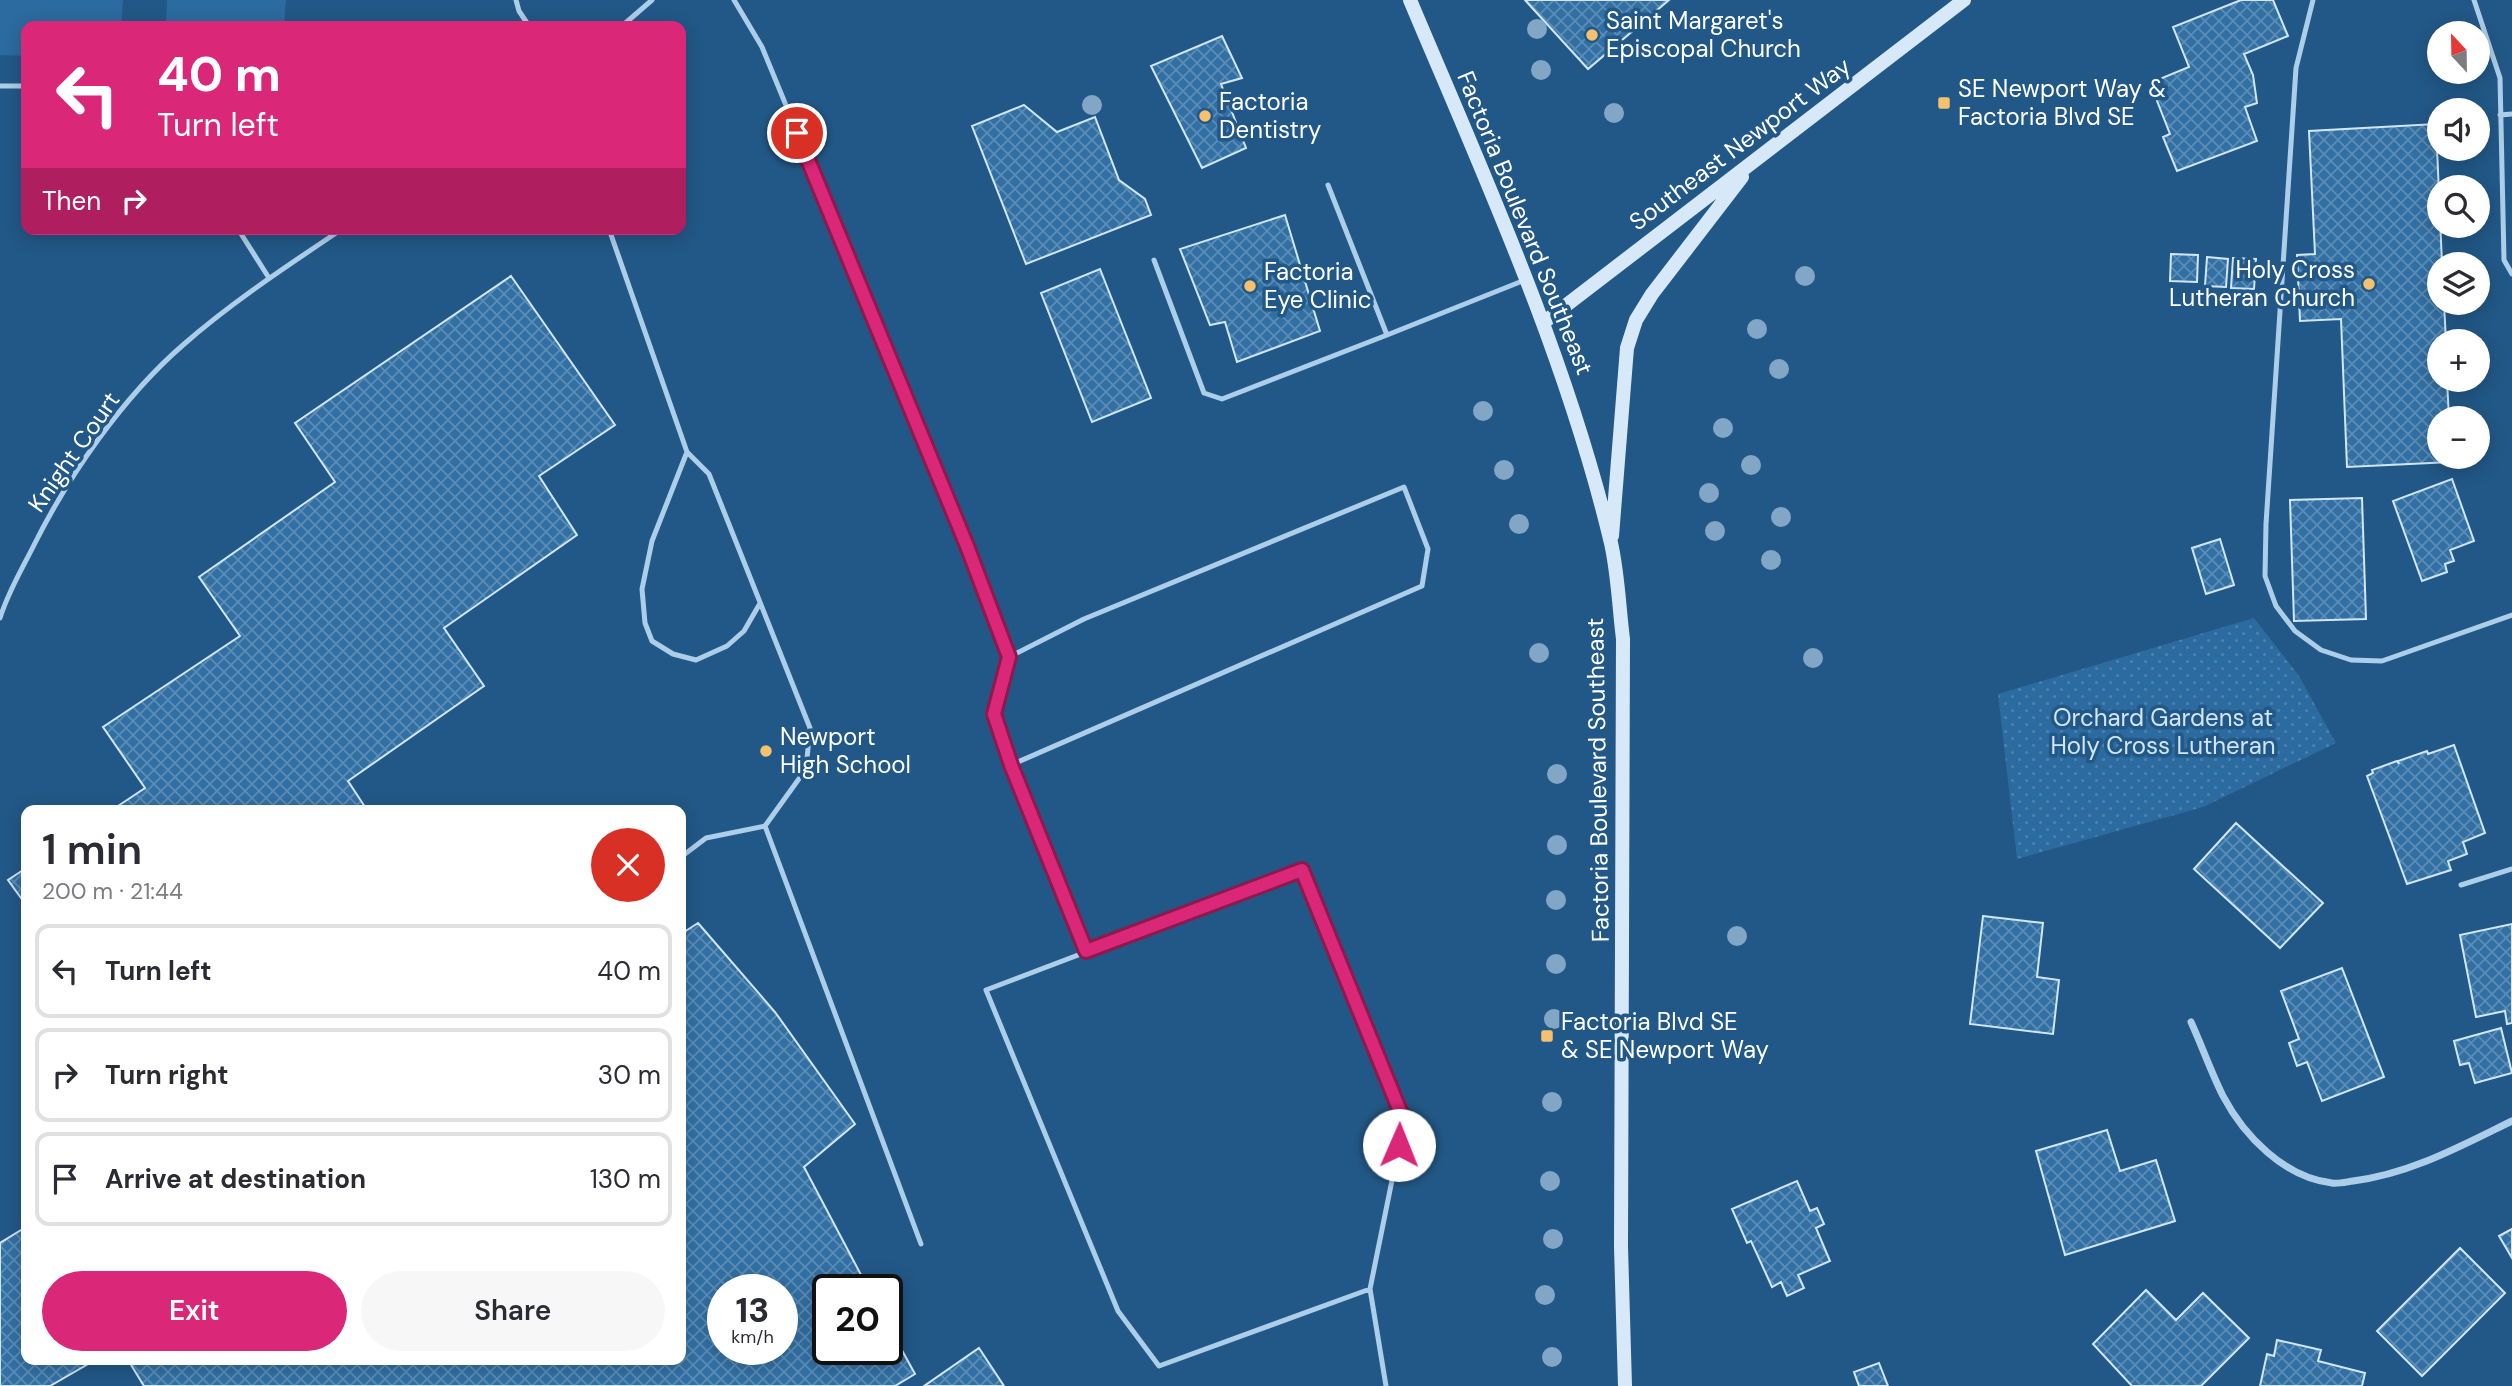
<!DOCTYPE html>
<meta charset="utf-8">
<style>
:root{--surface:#fff;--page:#f7f7f7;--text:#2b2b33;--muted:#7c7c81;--line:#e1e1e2;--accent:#db2777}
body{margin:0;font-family:"DM Sans",sans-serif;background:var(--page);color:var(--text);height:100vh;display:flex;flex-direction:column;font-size:26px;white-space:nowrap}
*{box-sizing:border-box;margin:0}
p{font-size:23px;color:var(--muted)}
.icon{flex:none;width:38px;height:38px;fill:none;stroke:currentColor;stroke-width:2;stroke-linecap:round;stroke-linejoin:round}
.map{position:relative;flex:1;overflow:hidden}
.details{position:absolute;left:21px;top:805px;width:665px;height:560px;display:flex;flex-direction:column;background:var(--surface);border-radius:14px;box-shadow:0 4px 18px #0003}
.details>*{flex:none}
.guide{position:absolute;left:21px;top:21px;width:665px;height:214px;border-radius:14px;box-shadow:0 4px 18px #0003;background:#db2777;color:#fff;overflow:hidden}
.needle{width:46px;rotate:338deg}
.buttons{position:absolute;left:2427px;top:21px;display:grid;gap:14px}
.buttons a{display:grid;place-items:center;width:63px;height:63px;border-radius:50%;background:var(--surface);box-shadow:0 4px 18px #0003;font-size:35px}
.speed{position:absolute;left:707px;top:1274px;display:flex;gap:14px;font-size:35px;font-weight:700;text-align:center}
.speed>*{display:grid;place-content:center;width:91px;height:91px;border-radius:50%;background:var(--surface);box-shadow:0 4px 18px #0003;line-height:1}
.speed small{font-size:18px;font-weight:400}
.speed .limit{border:4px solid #111;border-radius:10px;background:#fff;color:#111}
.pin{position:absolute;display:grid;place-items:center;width:60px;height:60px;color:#fff;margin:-30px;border:4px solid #fff;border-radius:50%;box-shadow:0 2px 7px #0007}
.me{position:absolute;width:77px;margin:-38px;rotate:1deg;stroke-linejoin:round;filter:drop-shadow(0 0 5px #0008)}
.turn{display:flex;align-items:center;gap:24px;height:147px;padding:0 21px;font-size:32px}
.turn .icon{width:91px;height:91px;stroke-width:2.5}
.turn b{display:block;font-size:49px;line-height:60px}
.then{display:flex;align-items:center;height:66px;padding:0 21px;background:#0003;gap:14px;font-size:26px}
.round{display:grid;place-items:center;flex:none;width:74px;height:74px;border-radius:37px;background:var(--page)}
.headline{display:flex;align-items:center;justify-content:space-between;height:119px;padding:0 21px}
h1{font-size:42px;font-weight:600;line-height:52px}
.primary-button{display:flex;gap:14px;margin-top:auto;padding:14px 21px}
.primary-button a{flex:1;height:80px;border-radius:42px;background:var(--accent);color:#fff;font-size:28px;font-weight:600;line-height:80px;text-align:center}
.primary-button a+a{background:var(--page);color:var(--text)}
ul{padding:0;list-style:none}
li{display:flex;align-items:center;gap:21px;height:94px;margin:0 14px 10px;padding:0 7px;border:4px solid var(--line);border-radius:14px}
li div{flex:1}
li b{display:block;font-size:26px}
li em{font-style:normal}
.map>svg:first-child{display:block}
.grass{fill:url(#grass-dots)}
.park{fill:#2c6b9f}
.building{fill:url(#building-cross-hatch);stroke:#d1e6f7;stroke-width:2;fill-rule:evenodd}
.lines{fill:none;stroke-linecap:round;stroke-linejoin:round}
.lane{stroke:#adcee9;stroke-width:5}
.street{stroke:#adcee9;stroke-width:7}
.secondary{stroke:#d7e8f8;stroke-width:14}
.tree{fill:#82a6c5}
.route-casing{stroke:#8e194d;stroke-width:18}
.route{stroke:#db2777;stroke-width:12}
.poi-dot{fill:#f5c16f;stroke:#225887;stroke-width:2.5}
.labels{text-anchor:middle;stroke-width:7;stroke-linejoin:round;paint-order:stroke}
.poi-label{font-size:24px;fill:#fff;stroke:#225887;text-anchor:start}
.street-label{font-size:24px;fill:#fff;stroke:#225887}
.park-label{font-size:24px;fill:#d1e6f7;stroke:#225887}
</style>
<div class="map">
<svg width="2512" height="1386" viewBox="0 0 2512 1386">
<defs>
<pattern id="grass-dots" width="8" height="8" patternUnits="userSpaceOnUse" patternTransform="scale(1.75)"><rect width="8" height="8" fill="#2c6b9f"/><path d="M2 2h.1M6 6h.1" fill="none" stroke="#4c81ad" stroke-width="1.8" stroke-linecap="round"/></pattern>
<pattern id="building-cross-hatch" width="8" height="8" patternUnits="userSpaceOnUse" patternTransform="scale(1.75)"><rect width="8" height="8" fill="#3270a4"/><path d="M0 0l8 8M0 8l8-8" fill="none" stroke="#5b8db6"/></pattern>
</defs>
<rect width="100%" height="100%" fill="#225887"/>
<path class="grass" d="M2254,618l45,58 37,67 -133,64 -186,52 -19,-165z"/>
<path class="park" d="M0,0h123l-2,26h-95v30l-26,-1z
M167,0h119l-2,26 -118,-4z"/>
<path class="building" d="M1525,0h144l-81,69z
M2241,0h32l15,36 -44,18 9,21 4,28 -12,4 12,34 -80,30 -14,-34 7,-3 -20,-51 39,-16 -16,-40z
M1222,36l20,42 -21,6 25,64 -44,20 -51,-102z
M1024,105l33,27 38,-15 24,63 26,19 6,16 -125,49 -54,-138z
M2436,124l6,140h-2v39h4l2,38h-6v39h7l2,38h-9v39h11v5l-104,5 -6,-148 -41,2 -3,-66 18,-1 -6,-123z
M1285,215l35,116 -83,31 -12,-40 -15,3 -30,-76z
M2171,254l27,1 -1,27 -27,-1z
M2207,257l21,2 -2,28 -21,-1z
M2233,258l23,1 -2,30 -23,-1z
M1100,269l51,129 -59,24 -51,-129z
M511,276l104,149 -76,51 38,59 -133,93 40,58 -136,95 19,29h-255l33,-22 -42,-61 137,-91 -41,-59 136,-95 -40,-59z
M2452,479l22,62 -24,9 4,11 -9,3 2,8 -25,9 -29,-80z
M2362,498l4,121 -72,2 -4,-121z
M2220,539l14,46 -28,9 -14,-46z
M2454,745l31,88 -22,9 4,12 -19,7 3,9 -44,14 -40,-108 6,-3 -1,-3 25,-9 2,3 -1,-3 29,-10 1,3z
M2236,823l87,80 -43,45 -86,-79z
M26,868v37l-18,-25z
M1983,916l60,7 -6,54 22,3 -6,54 -83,-10z
M698,923l77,89 80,112 -51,43 65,123h-41v59h59v-26l28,51 -20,12h-751l-16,-26h553v-426zM723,1290h59v59h-59z
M2512,924v99l-5,1 -2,-13 -29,6 -16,-82z
M2342,968l42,109 -62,24 -15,-39 -10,4 -8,-23 10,-4 -18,-48z
M2501,1028l11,45 -37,10 -6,-20 -9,2 -6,-24z
M2107,1130l13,41 36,-11 19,61 -110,34 -29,-104z
M1797,1181l13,30 7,-3 7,16 -8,4 14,33 -32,14 6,13 -17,8 -6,-14 -9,5 -21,-46 -4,2 -15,-34z
M26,1227v133h69l-45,26h-50v-143z
M2512,1229v29l-13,-22z
M2460,1248l45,45 -83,83 -45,-45z
M2146,1290l30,30 27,-27 46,45 -48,48h-69l-39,-42z
M2277,1340l44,10 -3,11 47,12 -3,13h-102l7,-32 7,2z
M979,1348l25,38h-80z
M1879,1363l9,23h-29l-5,-14z"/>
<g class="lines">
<path class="lane" d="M516,0l3,11 10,15
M734,0l28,47 205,499 42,111 -15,57 17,51 75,186
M2313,0l-17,68 -30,456 -1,52 11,30 19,25 26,19 30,10 31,1 130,-46
M2474,0l26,78 4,182 8,14
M622,26l30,-26
M0,86h26
M2500,115l12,-1
M1328,185l59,150 138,-55
M238,229l31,49
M609,229l78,223 -35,89 -10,48 3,34 7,18 21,13 23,6 31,-14 17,-15 15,-26
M1154,260l50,133 18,6 165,-64
M0,618c8,-26 22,-49 34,-73 35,-70 89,-148 149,-200 49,-43 104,-79 159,-116
M1009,657l75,-38 320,-132 24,62 -6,37 -411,179
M765,826l156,418
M681,857l25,-19 59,-12 41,-57 4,-41 -101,-254 -22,-22
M2461,885l51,-16
M1370,1289l-211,77 -41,-55 -132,-321 316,-120 102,251 -34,168 16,97"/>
<path class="street" d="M2191,1022c11,24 20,50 32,74 21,40 62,82 109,87 6,1 14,-1 21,-2 57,-7 108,-35 159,-60"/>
<path class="secondary" d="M1410,0c75,178 156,355 201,543 7,31 8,64 12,96l-2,608 4,139
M1543,323l421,-323
M1612,536l15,-188 9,-28 16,-26 90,-117"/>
</g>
<g class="tree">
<circle cx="1537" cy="29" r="10"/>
<circle cx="1541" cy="70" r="10"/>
<circle cx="1092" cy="105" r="10"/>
<circle cx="1614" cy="113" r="10"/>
<circle cx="1805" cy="276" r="10"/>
<circle cx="1757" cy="329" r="10"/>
<circle cx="1779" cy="369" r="10"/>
<circle cx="1483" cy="411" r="10"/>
<circle cx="1723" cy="428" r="10"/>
<circle cx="1751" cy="465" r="10"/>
<circle cx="1504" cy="470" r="10"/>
<circle cx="1709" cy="493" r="10"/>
<circle cx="1781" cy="517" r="10"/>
<circle cx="1519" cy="524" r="10"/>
<circle cx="1715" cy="531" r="10"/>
<circle cx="1771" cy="560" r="10"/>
<circle cx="1539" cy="653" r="10"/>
<circle cx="1813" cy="658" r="10"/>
<circle cx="1557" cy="774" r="10"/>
<circle cx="1557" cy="845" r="10"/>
<circle cx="1556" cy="900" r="10"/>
<circle cx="1737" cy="936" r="10"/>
<circle cx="1556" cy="964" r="10"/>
<circle cx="1554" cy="1019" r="10"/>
<circle cx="1552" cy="1102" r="10"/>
<circle cx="1550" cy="1181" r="10"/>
<circle cx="1553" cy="1239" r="10"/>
<circle cx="1545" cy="1295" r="10"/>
<circle cx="1552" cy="1357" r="10"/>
</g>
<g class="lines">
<g class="route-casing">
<path id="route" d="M797,133l170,413 42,111 -15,57 17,51 75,186 216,-81 102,251 -5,24"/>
</g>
<use href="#route" class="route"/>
</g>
<g class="poi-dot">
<circle cx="1592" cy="35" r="7"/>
<rect x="1937" y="96" width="14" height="14" rx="3.5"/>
<circle cx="1205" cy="116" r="7"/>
<circle cx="2369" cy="284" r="7"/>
<circle cx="1250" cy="286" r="7"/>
<circle cx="766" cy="751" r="7"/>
<rect x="1540" y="1029" width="14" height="14" rx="3.5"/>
</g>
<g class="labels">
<g class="poi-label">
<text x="1606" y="29">Saint Margaret's<tspan x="1606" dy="28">Episcopal Church</tspan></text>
<text x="1958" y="97">SE Newport Way &amp;<tspan x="1958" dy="28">Factoria Blvd SE</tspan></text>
<text x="1219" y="110">Factoria<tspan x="1219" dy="28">Dentistry</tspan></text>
<text x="2355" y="278" text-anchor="end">Holy Cross<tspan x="2355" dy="28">Lutheran Church</tspan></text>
<text x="1264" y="280">Factoria<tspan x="1264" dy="28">Eye Clinic</tspan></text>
<text x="780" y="745">Newport<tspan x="780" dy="28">High School</tspan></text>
<text x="1561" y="1030">Factoria Blvd SE<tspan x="1561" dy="28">&amp; SE Newport Way</tspan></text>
</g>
<g class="street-label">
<text transform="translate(1740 144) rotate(-37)" y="8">Southeast Newport Way</text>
<text transform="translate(1525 223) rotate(68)" y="8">Factoria Boulevard Southeast</text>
<text transform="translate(74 452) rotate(-55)" y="8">Knight Court</text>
<text transform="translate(1598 780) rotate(-91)" y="8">Factoria Boulevard Southeast</text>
</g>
<g class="park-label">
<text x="2163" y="726">Orchard Gardens at<tspan x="2163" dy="28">Holy Cross Lutheran</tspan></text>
</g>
</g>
</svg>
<div class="buttons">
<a><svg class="needle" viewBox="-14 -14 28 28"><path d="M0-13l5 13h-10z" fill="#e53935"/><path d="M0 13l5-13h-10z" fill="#7c7c81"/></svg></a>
<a><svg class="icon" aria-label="sound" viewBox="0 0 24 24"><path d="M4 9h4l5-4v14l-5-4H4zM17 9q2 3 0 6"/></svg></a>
<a><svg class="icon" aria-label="search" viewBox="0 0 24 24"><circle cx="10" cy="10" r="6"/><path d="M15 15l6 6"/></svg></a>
<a><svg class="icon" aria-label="layers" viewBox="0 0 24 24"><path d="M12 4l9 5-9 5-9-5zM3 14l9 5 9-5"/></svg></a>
<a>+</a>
<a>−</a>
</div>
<div class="speed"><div>13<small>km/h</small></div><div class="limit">20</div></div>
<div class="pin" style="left:797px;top:133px;background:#d93025"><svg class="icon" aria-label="arrive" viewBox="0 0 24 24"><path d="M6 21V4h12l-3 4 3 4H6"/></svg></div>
<svg class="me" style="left:1399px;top:1145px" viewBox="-20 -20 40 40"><circle r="19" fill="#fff"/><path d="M0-13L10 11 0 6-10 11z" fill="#db2777"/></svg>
<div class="guide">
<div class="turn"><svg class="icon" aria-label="left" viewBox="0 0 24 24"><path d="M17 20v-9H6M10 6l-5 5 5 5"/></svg><div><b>40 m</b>Turn left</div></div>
<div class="then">Then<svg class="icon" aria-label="right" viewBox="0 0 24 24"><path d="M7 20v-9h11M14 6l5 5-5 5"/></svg></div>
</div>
<section class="details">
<div class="headline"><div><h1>1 min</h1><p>200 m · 21:44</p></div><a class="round" style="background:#d93025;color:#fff"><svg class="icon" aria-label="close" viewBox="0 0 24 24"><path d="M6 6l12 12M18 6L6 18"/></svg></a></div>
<ul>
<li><svg class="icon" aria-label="left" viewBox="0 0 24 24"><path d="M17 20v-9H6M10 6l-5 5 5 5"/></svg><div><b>Turn left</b></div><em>40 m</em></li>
<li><svg class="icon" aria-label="right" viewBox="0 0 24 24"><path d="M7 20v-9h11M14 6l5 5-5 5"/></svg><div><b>Turn right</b></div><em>30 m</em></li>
<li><svg class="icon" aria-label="arrive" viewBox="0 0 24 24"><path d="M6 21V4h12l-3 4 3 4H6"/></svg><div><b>Arrive at destination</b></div><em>130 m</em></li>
</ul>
<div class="primary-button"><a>Exit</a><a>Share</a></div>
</section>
</div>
